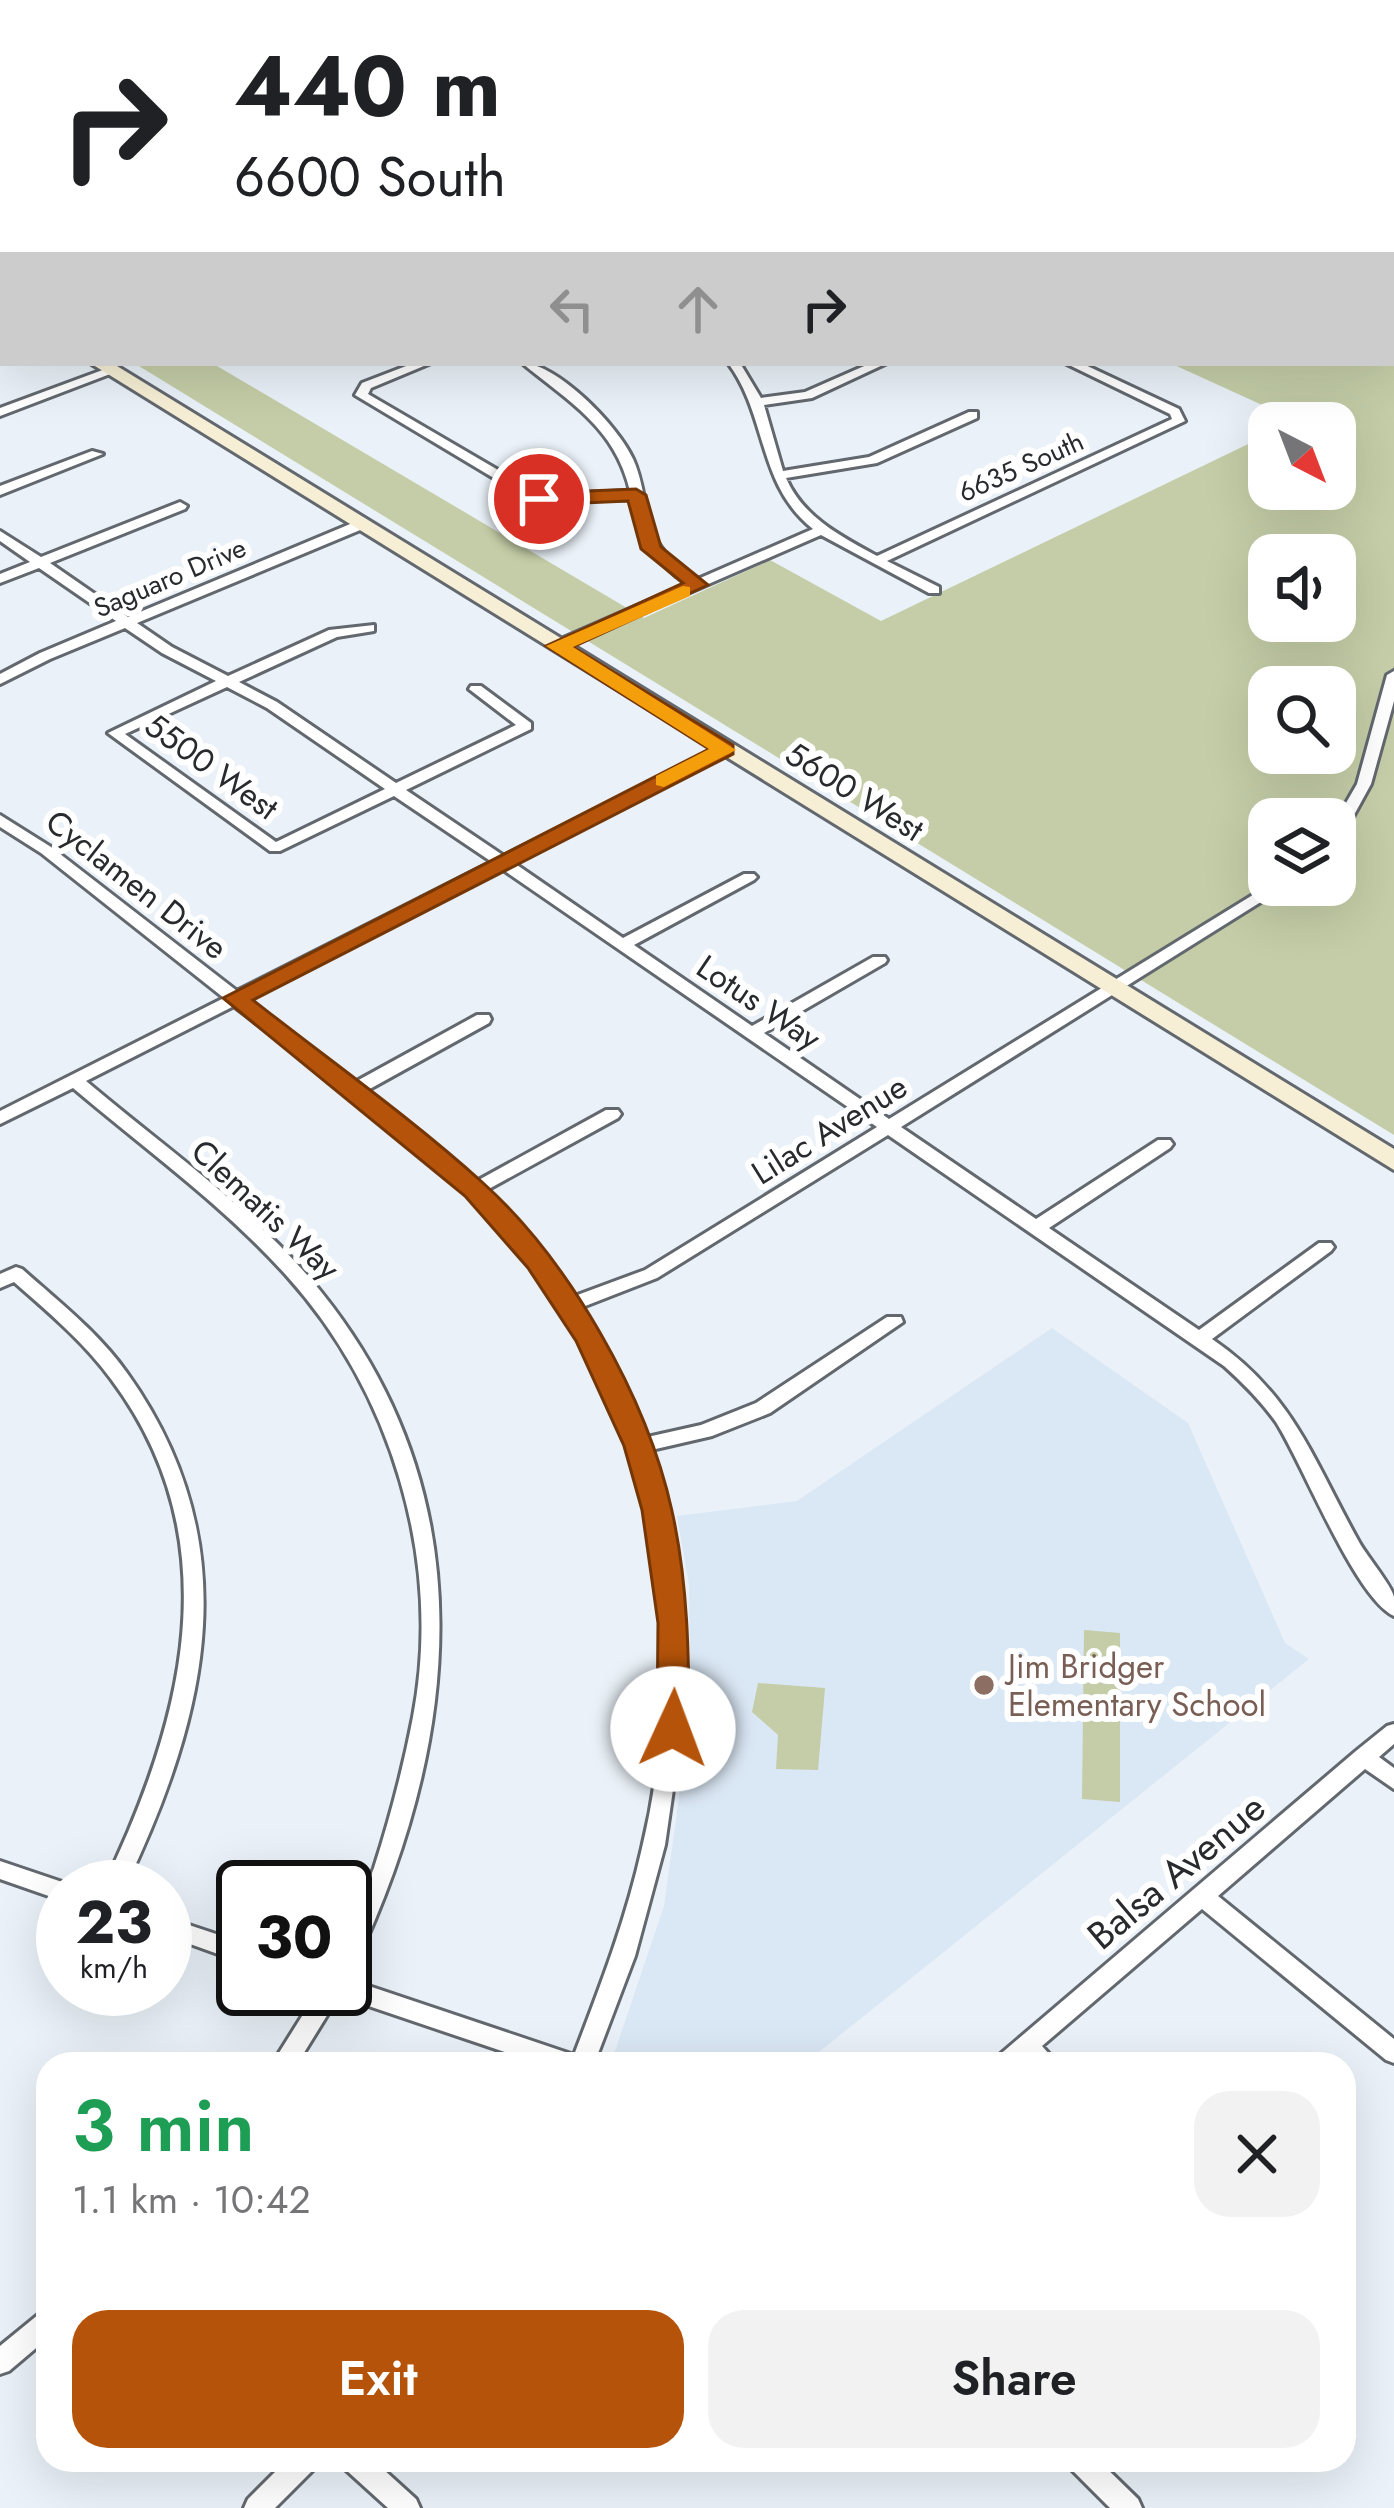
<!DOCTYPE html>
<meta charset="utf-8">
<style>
:root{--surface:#fff;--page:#f2f2f2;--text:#202124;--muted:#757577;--accent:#b45309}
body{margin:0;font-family:Jost,sans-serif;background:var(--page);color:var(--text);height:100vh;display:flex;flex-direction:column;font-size:45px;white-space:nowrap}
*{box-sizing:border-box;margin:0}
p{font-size:39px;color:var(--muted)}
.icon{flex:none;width:66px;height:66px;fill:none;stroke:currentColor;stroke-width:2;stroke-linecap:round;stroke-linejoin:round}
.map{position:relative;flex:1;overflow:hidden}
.drawer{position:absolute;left:36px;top:2052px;width:1320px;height:420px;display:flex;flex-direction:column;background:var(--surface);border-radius:36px;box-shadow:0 12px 48px #0002}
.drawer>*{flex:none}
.guide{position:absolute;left:0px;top:0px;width:1395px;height:366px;box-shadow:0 12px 48px #0002;background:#fff;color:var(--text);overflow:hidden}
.needle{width:78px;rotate:138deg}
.controls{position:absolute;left:1248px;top:402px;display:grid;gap:24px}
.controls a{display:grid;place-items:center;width:108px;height:108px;border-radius:24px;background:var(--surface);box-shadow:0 12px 48px #0002;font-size:60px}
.speed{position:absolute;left:36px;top:1860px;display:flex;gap:24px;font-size:60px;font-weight:700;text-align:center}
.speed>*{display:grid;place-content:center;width:156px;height:156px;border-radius:50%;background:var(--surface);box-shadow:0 12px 48px #0002;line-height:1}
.speed small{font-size:30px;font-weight:400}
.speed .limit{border:6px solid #111;border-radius:18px;background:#fff;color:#111}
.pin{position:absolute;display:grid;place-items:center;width:102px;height:102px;color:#fff;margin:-51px;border:6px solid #fff;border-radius:50%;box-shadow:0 3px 12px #0007}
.me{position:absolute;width:132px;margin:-66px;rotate:2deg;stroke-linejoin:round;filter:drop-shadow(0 0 9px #0008)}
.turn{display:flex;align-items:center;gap:42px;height:252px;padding:0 36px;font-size:54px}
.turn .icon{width:156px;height:156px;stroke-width:2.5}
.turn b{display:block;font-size:84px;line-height:102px}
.lanes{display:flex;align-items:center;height:114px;padding:0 36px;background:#0003;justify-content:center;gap:60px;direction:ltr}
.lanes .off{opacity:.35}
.round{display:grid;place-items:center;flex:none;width:126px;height:126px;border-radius:36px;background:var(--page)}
.headline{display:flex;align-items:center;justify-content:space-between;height:204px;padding:0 36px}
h1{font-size:72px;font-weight:600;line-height:90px;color:#1e9e55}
.button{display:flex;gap:24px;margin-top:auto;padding:24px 36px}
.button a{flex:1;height:138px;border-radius:36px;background:var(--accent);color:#fff;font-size:48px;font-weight:600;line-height:138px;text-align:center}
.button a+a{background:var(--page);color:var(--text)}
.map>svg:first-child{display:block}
.built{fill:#dae7f4}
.green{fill:#c4cda7;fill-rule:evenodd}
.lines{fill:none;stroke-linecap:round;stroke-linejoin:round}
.minor-casing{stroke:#62686e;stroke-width:6}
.tertiary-casing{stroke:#62686e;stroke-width:6}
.secondary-casing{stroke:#62686e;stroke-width:6}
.minor{fill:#fff;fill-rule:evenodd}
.tertiary{fill:#fff;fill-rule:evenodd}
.secondary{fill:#f6efd5;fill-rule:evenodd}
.route{fill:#b45309;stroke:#753606;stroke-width:3}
.slow{fill:#f59e0b}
.education-dot{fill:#8d6e63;stroke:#fff;stroke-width:4.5}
.labels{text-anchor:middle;stroke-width:12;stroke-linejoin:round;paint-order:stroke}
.far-street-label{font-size:27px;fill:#282a2d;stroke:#fff}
.street-label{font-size:33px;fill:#282a2d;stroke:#fff}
.education-label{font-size:33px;fill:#785e54;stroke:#fff;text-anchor:start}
.near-street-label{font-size:39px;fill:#282a2d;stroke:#fff}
</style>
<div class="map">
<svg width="1394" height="2508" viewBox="0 0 1394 2508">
<rect width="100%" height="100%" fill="#eaf1f8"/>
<path class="built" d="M1052,1328l136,95 97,220 24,16 -505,405h-161l-29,-10 50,-148 27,-195 -2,-127 -12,-68 120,-15z"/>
<path class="green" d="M1394,347v788l-1260,-772h78l432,255 126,-58 111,61 388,-187v55h66v-66h-43l3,-3 -125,-57h222zM1269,555h66v66h-66zM1269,687h66v66h-66zM1269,819h66v66h-66z
M1084,1630l36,3v169l-38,-3z
M758,1683l67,5 -7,82 -42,-1 2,-34 -26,-23z"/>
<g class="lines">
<g class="minor-casing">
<path id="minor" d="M199,0h15l-5,3h-15z
M646,0h15l-4,3h-15z
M821,0h15l-4,3h-15z
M940,0h13l3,3h-13z
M1101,0h14l4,3h-14z
M1254,0h15l4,3h-15z
M1285,0h14l-4,3h-14z
M1392,18h2v6h-2z
M1392,50h2v7h-2z
M0,56l3,1v6l-3,-1z
M3,108v6l-3,1v-6z
M1392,112h2v6h-2z
M1392,165h2v7h-2z
M1392,263h2v7h-2z
M1394,324v8l-2,1v-8z
M414,363h17l-60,25 -3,6 173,101 89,-4c-15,-64 -61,-89 -108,-128 35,0 97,64 111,96 12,26 11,57 24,82 9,17 25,27 41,38l115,-50c-56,-44 -45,-113 -85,-166h12l21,35 44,-6 66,-29h16l-75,35 -48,7 19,66 86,-14 100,-45h8v6l-100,45 -91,15c17,39 54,58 91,78l295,-137 -2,-5 -105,-51h16l98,46 6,12 -298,140 52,26v6h-10l-108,-58 -264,115 -7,-4 2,-3 135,-59c-34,-23 -47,-46 -55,-85l-98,3 -179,-107 7,-12z
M108,368l10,3 -118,45v-8z
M92,451l11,3 -103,41v-9z
M180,502l7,4 -2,3 -135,54 78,54 227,-95h10v6l-228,95 35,24 56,29 101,-46 45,-5v6l-37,6 -98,45 38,20 119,81 120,-58 -47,-36 2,-3h10l50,37v6l-125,61 98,66 216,-109h10v6l-216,110 109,75 121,-64h10l3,3 -3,3 -120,65 118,81 121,-69h12l2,3 -2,3 -121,70 125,86 380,-234h19l-387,242 135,92 122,-79h12l3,4 -3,4 -121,80 150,102 120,-87h12l3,4 -3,4 -119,88c82,56 101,121 147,203 7,13 33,44 35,55 0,6 0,13 0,19 -39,-18 -91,-152 -118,-194 -15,-21 -33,-39 -52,-56l-336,-231 -231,143 -77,30 54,102 9,28 58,-13 55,-22 131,-86h14l2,5 -133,91 -58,23 -65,15 20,64 16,108 -2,111 -16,111 -30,111 -41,108h-54l-201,-68 -42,68h-25l47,-75h26v-11l229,77c26,-68 52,-135 68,-207 34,-141 28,-302 -27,-438 -28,-70 -74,-132 -122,-190 -37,-43 -84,-79 -129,-114 -43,-33 -87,-67 -130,-100l-148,75c80,68 170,129 236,212 165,206 138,451 31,676l-8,3c0,-12 -2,-26 0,-37 6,-23 21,-45 29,-67 16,-50 29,-99 39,-151 30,-156 -21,-325 -127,-442 -63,-70 -141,-126 -213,-187l-73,36v-13l224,-113 -183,-145 -41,-26v-12l51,32 186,144 255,-129 -98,-66 -114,55h-10l-162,-118 108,-52 -54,-28 -37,-25 -75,31 -50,25v-10l40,-21 76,-32 -77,-53 -39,15v-9l30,-12 -30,-21v-10l41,26zM227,687l40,21 118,81 -109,53 -151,-108zM502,869l375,258 -232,143 -73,27 -68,-86 -19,-20 133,-73 3,-4 -3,-4h-12l-131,72 -109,-91 123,-68 2,-4 -2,-4h-12l-122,67 -108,-83z
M1394,671v30l-23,83 -28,51 -8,5v-18l22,-38 30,-109z
M16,1267l6,2c36,32 77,64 105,104 121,169 82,339 -2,514h-22c80,-165 129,-347 8,-508 -27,-37 -63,-67 -97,-97l-14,6v-14z
M1394,1724v20l-15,13 15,11v21l-29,-20 -147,127 176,143v24l-8,-3 -184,-151 -160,137 16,18h-28l-4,-4 -4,4h-29l4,-7 359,-306 31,-25z
M0,1861l71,24 1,2h-9v14l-63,-22z
M165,1917l78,26v20l-78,-28z
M48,2310v28l-39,33 -9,3v-28l39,-32z
M287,2460h31l-4,9 -39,39h-31l4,-9z
M341,2460h32l43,39 4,9h-32l-43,-39z
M1067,2460h31l40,39 4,9h-32l-39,-39z"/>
</g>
<g class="tertiary-casing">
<path id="tertiary" d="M457,0h21l-23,3z
M0,146h3v8h-3z"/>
</g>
<g class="secondary-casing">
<path id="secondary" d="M0,297h3v12h-3z
M90,363h22l1282,786v21z"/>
</g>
<use href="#minor" class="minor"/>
<use href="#tertiary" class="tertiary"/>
<use href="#secondary" class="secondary"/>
</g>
<path class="route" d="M636,489l10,6 15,52 47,38 -135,62 160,98v9l-480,246c76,60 157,117 229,182 87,78 165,215 190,329 16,72 17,145 17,218l-4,9 -12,4 -11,-4 -5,-9 1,-106 -16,-113 -18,-64 -48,-105 -48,-73 -63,-72 -242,-198 486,-249 -163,-103 137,-63 -42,-34 -13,-48 -89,4 -10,-6 10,-6z"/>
<path class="slow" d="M683,586l7,1v9l-117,51 163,103 -72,37 -8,-2v-9l53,-27 -163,-103z"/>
<circle class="education-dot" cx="984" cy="1685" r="12"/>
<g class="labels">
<g class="far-street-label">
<text transform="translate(1021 467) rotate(-24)" y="9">6635 South</text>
<text transform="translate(170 578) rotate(-23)" y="9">Saguaro Drive</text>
</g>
<g class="street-label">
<text transform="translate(212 766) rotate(36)" y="12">5500 West</text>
<text transform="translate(855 791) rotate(32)" y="12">5600 West</text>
<text transform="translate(137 884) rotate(38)" y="12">Cyclamen Drive</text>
<text transform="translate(759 1002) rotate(34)" y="12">Lotus Way</text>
<text transform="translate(829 1129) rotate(-32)" y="12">Lilac Avenue</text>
<text transform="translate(266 1209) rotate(43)" y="12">Clematis Way</text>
</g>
<g class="education-label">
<text x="1008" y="1678">Jim Bridger<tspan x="1008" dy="38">Elementary School</tspan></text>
</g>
<g class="near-street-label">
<text transform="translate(1176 1871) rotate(-40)" y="14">Balsa Avenue</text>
</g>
</g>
</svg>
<div class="controls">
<a><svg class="needle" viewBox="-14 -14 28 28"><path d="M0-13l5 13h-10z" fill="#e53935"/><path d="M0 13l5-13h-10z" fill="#757577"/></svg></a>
<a><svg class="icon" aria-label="sound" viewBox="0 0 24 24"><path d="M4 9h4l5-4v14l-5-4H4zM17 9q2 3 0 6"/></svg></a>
<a><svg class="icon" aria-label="search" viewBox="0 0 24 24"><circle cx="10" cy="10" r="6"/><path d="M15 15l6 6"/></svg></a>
<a><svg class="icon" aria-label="layers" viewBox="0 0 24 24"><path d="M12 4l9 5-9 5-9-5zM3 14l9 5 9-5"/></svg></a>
</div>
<div class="speed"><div>23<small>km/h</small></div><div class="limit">30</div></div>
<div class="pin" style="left:539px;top:499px;background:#d93025"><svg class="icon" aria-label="arrive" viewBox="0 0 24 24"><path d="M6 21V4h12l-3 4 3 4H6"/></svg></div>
<svg class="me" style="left:673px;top:1729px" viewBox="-20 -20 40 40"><circle r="19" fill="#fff"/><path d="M0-13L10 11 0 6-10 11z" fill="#b45309"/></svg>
<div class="guide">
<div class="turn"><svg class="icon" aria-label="right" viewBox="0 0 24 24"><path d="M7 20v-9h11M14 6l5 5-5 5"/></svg><div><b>440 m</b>6600 South</div></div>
<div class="lanes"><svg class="icon off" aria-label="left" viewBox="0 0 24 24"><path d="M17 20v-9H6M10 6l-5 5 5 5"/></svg><svg class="icon off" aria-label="ahead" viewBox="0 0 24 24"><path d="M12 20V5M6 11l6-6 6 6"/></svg><svg class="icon" aria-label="right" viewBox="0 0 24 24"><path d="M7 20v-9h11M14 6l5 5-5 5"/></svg></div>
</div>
<section class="drawer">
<div class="headline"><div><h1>3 min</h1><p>1.1 km · 10:42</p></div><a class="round"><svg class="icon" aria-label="close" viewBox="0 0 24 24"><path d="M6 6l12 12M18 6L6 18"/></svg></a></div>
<div class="button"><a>Exit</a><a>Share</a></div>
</section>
</div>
